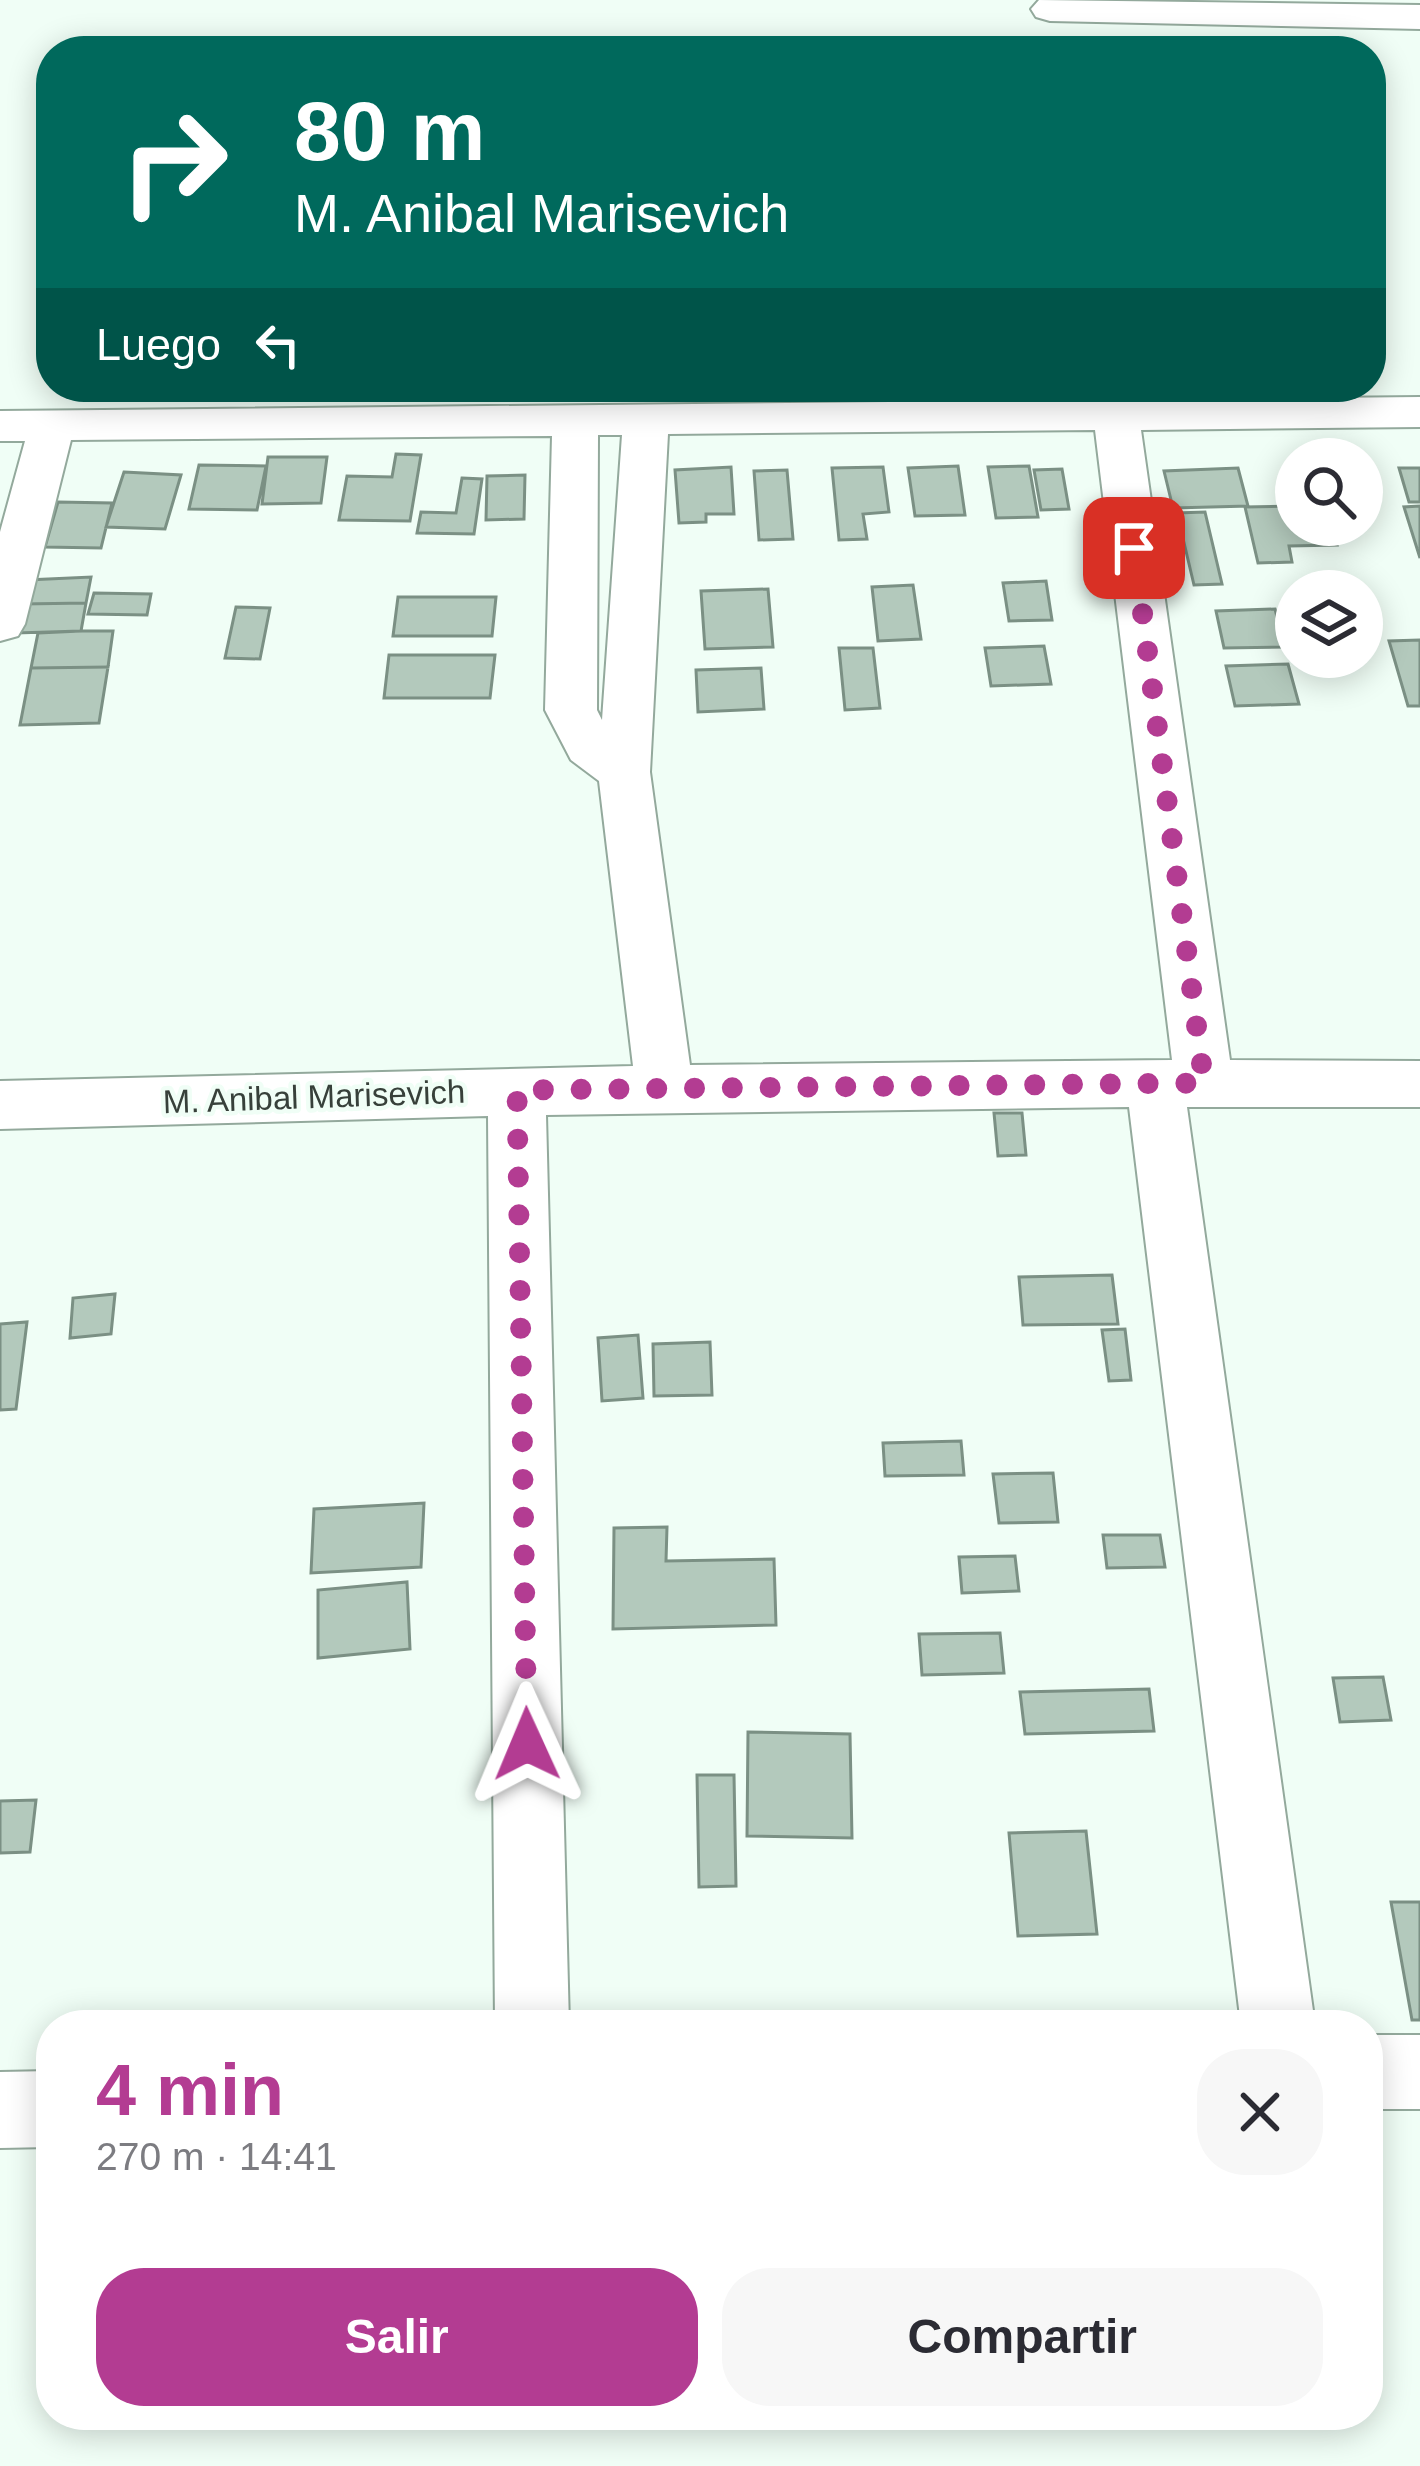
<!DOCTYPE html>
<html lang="es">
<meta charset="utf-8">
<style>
:root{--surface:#fff;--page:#f7f7f7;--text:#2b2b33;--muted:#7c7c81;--accent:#b33c92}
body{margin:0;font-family:Arial,sans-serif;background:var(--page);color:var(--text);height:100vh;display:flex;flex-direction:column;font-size:45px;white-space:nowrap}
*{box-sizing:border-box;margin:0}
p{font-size:39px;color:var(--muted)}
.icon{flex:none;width:66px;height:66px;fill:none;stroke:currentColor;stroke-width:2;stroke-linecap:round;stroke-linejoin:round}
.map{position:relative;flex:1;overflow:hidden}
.sheet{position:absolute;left:36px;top:2010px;width:1347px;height:420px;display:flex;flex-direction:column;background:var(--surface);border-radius:48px;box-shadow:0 6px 30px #0003}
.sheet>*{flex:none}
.hud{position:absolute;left:36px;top:36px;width:1350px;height:366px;border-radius:48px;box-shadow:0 6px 30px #0003;background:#00695c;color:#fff;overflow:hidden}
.tools{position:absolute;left:1275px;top:438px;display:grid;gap:24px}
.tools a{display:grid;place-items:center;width:108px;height:108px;border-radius:50%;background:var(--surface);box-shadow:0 6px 30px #0003;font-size:60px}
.pin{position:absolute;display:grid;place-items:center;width:102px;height:102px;color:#fff;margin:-51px;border-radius:24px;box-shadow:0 6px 18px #0006}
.me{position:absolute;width:132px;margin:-66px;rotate:359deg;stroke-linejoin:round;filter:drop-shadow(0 0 9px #0008)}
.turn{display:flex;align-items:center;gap:42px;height:252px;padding:0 60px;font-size:54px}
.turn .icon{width:156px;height:156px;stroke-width:2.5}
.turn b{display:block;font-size:84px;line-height:102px}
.then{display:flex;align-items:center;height:114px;padding:0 60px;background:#0003;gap:24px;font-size:45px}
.round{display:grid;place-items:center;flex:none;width:126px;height:126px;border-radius:48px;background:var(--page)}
.summary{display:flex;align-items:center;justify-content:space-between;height:204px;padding:0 60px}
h1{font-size:72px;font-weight:600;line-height:90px;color:var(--accent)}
.button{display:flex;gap:24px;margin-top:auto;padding:24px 60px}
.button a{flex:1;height:138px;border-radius:48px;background:var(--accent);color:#fff;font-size:48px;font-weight:600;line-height:138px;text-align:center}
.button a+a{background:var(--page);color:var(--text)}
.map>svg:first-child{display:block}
.building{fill:#b3c9bc;stroke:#7b9084;stroke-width:3}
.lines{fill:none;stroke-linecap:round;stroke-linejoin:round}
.minor-casing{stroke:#93a99c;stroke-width:4}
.minor{fill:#fff;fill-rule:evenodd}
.route{stroke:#b33c92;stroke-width:21;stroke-dasharray:0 37.8}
.labels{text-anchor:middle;stroke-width:9;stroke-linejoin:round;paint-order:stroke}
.street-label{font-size:33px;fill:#37403a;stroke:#f0fef6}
</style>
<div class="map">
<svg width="1420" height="2466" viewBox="0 0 1420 2466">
<rect width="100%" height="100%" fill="#f0fef6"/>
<path class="building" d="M396,454l25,1 -11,66 -71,-1 8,-44 45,1z
M268,457h59l-6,46 -59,1z
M199,465l67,1 -9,44 -68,-1z
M958,466l7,49 -50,1 -7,-48z
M1029,466l9,51 -42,1 -8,-51z
M731,467l3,47h-28v8l-27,1 -4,-53z
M883,467l6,45 -26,2 4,25 -28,1 -7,-72z
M1238,468l10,38 -75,2 -9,-37z
M1399,468h21v34h-11z
M1062,469l7,40 -28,1 -7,-40z
M787,470l6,69 -34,1 -5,-69z
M124,472l57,3 -16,54 -59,-2z
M525,475l-1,44 -38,1 1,-44z
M462,478l20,1 -8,55 -57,-1 4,-21 35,1z
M58,502l54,1 -11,45 -56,-1z
M1296,506v19h35l6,20 -48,1 3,16 -34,1 -13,-56z
M1420,506v52l-16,-51z
M1205,512l17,72 -28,1 -17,-72z
M91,577l-5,26 -63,1 4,-24z
M1046,581l6,39 -43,1 -6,-38z
M913,585l8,54 -43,2 -6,-54z
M768,589l5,58 -68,2 -4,-58z
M94,593l57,1 -4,21 -59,-1z
M398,597h98l-4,39h-99z
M86,603l-5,28 -65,2 6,-29z
M236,607l34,1 -10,51 -35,-1z
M1275,609l10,38 -61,1 -8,-37z
M81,631h32l-5,36 -77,1 7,-35z
M1420,640v66h-12l-19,-65z
M1044,646l7,38 -60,2 -6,-38z
M839,648h34l7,60 -35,2z
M389,655h106l-5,43h-106z
M1288,664l11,40 -64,2 -9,-40z
M108,667l-9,56 -79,2 11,-57z
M761,668l3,41 -66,3 -2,-42z
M994,1113h28l4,42 -28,1z
M1112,1275l6,49 -95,1 -4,-48z
M115,1294l-4,40 -41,4 3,-40z
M27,1322l-11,87 -16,1v-86z
M1125,1329l6,51 -22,1 -7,-51z
M638,1335l5,63 -41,3 -4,-63z
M710,1342l2,53 -58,1 -1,-52z
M961,1441l3,34 -79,1 -2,-33z
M1053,1473l5,49 -59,1 -6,-49z
M424,1503l-3,64 -110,6 3,-64z
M667,1527l-1,34 108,-2 2,66 -163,4 1,-101z
M1103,1535h57l5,32 -58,1z
M1015,1556l4,35 -57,2 -3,-36z
M407,1582l3,67 -92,9v-68z
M1000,1633l4,40 -82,2 -3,-41z
M1383,1677l8,43 -51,2 -7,-44z
M1149,1689l5,42 -129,3 -5,-42z
M748,1732l102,2 2,104 -105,-2z
M697,1775h37l2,111 -37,1z
M36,1800l-6,52 -30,1v-52z
M1086,1831l11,103 -79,2 -9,-103z
M1391,1902h29v118h-8z"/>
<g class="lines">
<g class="minor-casing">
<path id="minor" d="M1039,0l381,5v24l-370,-8 -14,-4 -5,-8z
M1089,387h46l2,13 283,-3v30l-279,3 89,630 190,1v46h-233l128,918h-74l-112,-918 -583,8 23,910h-74l-7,-909 -488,13v-48l633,-15 -34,-285 -28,-21 -26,-50 7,-274 -481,4 -46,184 -7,12 -18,5v-109l25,-91h-25v-30l1091,-11zM1095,430l77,630 -482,5 -40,-293 18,-338zM598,435h24l-20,285 -5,-10z
M1368,2035h52v74h-52z
M51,2071v76l-51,1v-76z"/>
</g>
<use href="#minor" class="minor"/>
</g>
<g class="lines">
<path class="route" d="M527,1744l-10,-654 687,-7 -70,-535"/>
</g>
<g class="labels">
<g class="street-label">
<text transform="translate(314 1096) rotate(-2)" y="12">M. Anibal Marisevich</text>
</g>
</g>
</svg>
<div class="tools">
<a><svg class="icon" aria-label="search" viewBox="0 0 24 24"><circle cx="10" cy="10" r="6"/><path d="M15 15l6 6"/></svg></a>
<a><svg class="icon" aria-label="layers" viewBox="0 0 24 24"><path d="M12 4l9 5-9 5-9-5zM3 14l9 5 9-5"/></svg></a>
</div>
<div class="pin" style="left:1134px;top:548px;background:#d93025"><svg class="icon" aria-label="arrive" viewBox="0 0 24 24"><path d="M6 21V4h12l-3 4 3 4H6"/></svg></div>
<svg class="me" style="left:527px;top:1744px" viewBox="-20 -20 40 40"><path d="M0-17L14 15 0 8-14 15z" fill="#b33c92" stroke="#fff" stroke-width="4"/></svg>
<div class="hud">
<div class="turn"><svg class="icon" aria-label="right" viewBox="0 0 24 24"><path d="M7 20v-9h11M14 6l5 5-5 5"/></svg><div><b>80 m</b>M. Anibal Marisevich</div></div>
<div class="then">Luego<svg class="icon" aria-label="left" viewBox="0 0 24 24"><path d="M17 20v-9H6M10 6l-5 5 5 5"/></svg></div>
</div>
<section class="sheet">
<div class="summary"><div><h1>4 min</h1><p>270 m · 14:41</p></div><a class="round"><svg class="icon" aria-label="close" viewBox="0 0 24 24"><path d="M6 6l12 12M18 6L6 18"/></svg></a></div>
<div class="button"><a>Salir</a><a>Compartir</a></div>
</section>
</div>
